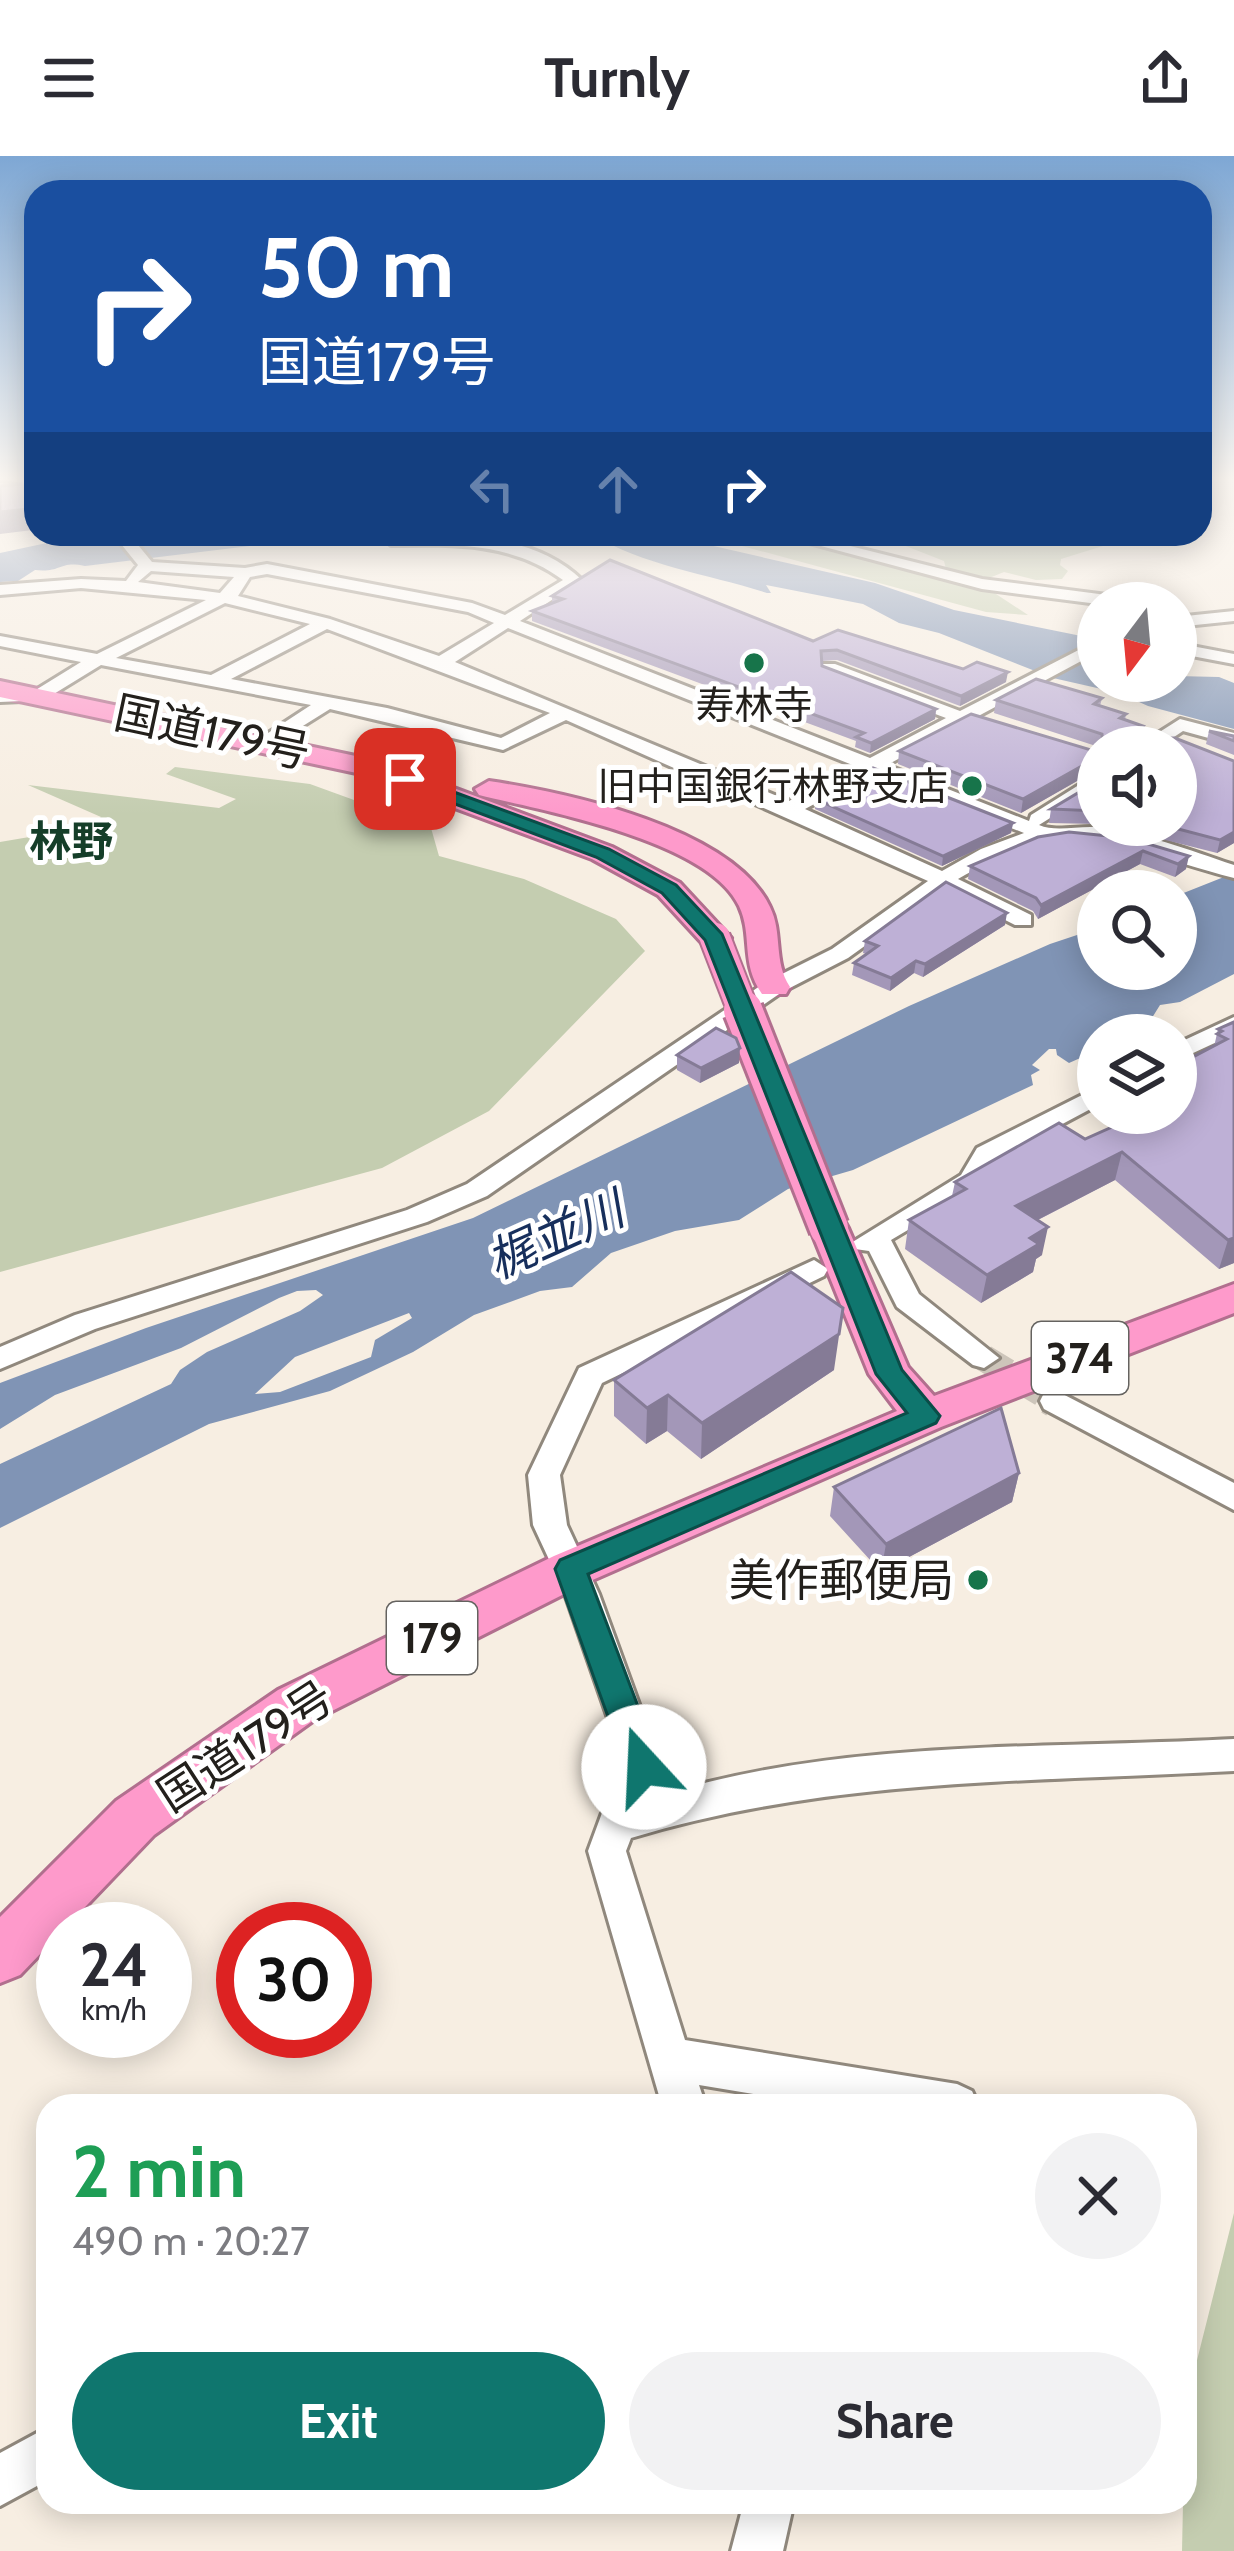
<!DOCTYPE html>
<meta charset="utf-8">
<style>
:root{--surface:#fff;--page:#f2f2f3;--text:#2b2b33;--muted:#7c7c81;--accent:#0f766e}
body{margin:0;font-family:Cabin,"Noto Sans JP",sans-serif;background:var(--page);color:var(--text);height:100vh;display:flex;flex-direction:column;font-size:45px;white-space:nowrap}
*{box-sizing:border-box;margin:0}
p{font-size:39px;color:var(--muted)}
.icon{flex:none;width:66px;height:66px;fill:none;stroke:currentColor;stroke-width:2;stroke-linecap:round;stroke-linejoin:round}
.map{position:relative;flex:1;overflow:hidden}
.drawer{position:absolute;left:36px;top:1938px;width:1161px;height:420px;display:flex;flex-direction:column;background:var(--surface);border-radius:36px;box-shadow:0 6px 30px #0003}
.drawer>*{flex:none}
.banner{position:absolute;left:24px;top:24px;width:1188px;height:366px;border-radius:36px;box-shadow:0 6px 30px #0003;background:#1a4fa0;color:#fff;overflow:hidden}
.needle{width:78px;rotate:196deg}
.controls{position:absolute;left:1077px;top:426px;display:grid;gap:24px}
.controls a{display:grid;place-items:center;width:120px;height:120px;border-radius:50%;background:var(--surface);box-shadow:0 6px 30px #0003;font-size:60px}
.speed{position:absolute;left:36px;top:1746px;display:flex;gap:24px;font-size:60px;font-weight:700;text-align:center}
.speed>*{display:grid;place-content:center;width:156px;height:156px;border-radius:50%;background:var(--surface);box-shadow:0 6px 30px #0003;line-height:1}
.speed small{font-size:30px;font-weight:400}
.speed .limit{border:18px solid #d22;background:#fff;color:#111}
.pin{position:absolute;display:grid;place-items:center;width:102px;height:102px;color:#fff;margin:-51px;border-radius:24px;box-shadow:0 6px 18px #0006}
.me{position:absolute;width:132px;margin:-66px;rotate:340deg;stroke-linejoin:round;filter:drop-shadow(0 0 9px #0008)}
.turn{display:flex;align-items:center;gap:42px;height:252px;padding:0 36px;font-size:54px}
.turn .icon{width:156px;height:156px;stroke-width:2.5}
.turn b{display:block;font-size:84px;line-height:102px}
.lanes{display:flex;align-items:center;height:114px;padding:0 36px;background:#0003;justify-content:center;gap:60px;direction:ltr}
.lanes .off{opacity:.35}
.round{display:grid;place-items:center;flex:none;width:126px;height:126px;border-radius:63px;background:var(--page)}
.summary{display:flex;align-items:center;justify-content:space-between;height:204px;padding:0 36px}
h1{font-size:72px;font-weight:800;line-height:90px;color:#1e9e55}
.button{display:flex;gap:24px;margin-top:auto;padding:24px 36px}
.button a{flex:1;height:138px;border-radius:72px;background:var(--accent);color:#fff;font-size:48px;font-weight:800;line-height:138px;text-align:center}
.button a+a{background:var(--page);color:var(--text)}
header{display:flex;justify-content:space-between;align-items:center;height:156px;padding:0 36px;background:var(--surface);font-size:54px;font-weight:800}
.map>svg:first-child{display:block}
.green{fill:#c4cdb0}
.water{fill:#8094b5;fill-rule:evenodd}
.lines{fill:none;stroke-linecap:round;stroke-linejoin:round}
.minor-tunnel-far1{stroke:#cdc5ba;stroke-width:27;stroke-dasharray:27 14;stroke-linecap:butt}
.minor-tunnel{stroke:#cdc5ba;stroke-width:34;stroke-dasharray:34 18;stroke-linecap:butt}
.minor-casing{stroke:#90887d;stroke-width:6}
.highway-casing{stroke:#b16f8e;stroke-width:6}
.minor{fill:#fff;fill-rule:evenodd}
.highway{fill:#fe9acb;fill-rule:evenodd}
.highway-bridge-far1-casing{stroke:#b16f8e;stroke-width:34;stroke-linecap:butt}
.highway-bridge-casing{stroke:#b16f8e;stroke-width:44;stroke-linecap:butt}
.highway-bridge-far1{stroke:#fe9acb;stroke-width:30}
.highway-bridge{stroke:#fe9acb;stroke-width:38}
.wall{fill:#a397b8}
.shaded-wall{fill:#857b96}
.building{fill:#beb0d6;stroke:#857b96;stroke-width:3}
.route{fill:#0f766e;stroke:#0a4d48;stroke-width:3}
.poi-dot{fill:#17744a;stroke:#fff;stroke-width:4.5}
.labels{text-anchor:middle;stroke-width:10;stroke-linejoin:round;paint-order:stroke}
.far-poi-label{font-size:39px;fill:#23201c;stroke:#fff}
.far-quarter-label{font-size:42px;font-weight:bold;fill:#153e29;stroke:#fff}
.shield{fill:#fff;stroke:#656360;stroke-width:3}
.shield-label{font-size:42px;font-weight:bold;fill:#23201c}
.street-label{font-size:45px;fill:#23201c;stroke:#fff}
.poi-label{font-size:45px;fill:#23201c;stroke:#fff;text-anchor:end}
.water-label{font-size:48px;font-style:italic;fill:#172f5c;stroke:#fff}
</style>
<header><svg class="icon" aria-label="menu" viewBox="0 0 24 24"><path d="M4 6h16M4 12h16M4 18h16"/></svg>Turnly<svg class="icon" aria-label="share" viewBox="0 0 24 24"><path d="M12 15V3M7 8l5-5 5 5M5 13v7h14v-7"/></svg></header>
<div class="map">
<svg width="1234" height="2395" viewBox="0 0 1234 2395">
<rect width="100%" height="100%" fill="#f7eee2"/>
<path class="green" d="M698,378h69l223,56 38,25 -42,-3z
M875,378h216l14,7 -2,5 -42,13 -1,6 8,6 -6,8 -26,1 -32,-8 -15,6 -43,-9 -2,-8z
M175,611l135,17 121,44 8,28 85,23 92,40 29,32 -156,160 -107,57 -382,104v-430l88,-15 13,-10 -73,-32 191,23 17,-9 -70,-25z
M1234,2057v338h-52l3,-143z"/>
<path class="water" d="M89,378h261l-265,32c-26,-6 -23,7 -50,4l-17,11 -18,1v-29z
M592,378h69l214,49 79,27 142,29 2,42h78v-5l43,1 15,6v46l-86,-23 -29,-13 -66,-15 -114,-45 -40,-10 -36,-19 -97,-19 5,8h-4c-58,-19 -124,-27 -175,-59z
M1234,717v101l-54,28 -20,3 -15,24 9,6 -28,-4 -28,4 -11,20 -18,8 -12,-8 -1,-6h-7l-17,16 8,5 -9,5 2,10 -180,85 -65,19 -49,31 -64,11 -64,22 -39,34 -32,4 -66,24 -61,37 -83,39 -121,33 -209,104v-64l171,-80 9,-14 27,-18 93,-41 23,-16 -7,-5 -19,1 -18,7 -98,50 -126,47 -55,34v-46l146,-55 327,-110 436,-212 141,-62 48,-16v41h78v-73zM409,1157l3,5 -37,22 -4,17 -91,35 -25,2 40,-37z"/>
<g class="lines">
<path class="minor-tunnel-far1" d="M984,1202l71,43"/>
<path class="minor-tunnel" d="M1050,1242l5,3"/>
<g class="minor-casing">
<path id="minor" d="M0,327l36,4v8l-36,-4z
M113,378h16l23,28 93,6 22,-4 205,39 33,12 58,-35c-51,-38 -111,-36 -172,-35l-9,-11c65,0 149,-4 200,46l-62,41 350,137 76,-40 -123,-46v-8h12l125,47 138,-71v12l-211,113 142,56 2,-6 67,-42v15l-59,37c16,7 38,1 56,2 48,5 94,23 139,38v13c-118,-31 -158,-66 -276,1l73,36v10h-16l-71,-36 -96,69 -66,34 -295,204 -60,26 -332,107 -95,40v-22l75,-32 332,-105 60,-26 299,-202 66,-33 96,-68 -362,-161 -63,30 -173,-41 -64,40 -9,-6 2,-4 52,-34 -210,-40 -57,35 -44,2v-10l34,-1 47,-29 -81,-16v-10l97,18 109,-54 -125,-12 -81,7v-10l81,-6 45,2 12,-16zM151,415l83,6 -14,16 -82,-11zM267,418l201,38 26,11 -55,33 -109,-37 -92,-23 12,-19zM225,447l85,21 -99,51 -95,-17zM508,472l347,138 -66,35 -334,-139zM327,473l223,84 -49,25 -114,-30 -156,-29zM872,617l152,60 -43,16 -39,22 -137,-62z
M776,378h26l180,45 148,19 8,5 -40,1 -116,-15z
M1234,455v10l-58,6v-10z
M1176,487l58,11v10l-58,-11z
M1180,563l54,14v12l-51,-14 -24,16h-23z
M1234,861v17l-58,27v-17z
M1098,931v18l-101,54 -15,27 -91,54 28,54 80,64 -15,10 -11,-3 -76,-58 -28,-56 -14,-2 -4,-6 110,-68 16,-27z
M814,1104l14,9 -4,7 -222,107 -42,92 7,50 32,69 72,198c181,-53 377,-43 563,-53v32c-203,11 -406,7 -603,67l-5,13 59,189 272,44 15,7 7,15h-152l-128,-21 7,21h-44l-74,-255 14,-38 35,-11 -72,-208 -32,-69 -5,-50 51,-107z
M1055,1234l179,93v27l-190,-101 -4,-8 4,-8z
M48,2271v53l-48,26v-53z
M744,2346h50l-11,49h-52z"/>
</g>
<g class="highway-casing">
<path id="highway" d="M0,525l384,81 228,85 68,36 51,55 -16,9 -11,-2 -46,-50 -66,-36 -226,-84 -366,-78z
M489,625c79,12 244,47 281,126 13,26 3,54 20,80l-4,7h-24c-22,-32 -9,-58 -23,-88 -31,-66 -195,-95 -260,-111l-4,-6z
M829,1060l14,3 5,9 60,139 26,29 300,-112v29l-293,114 -353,155 -274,138 -160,115 -134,140 -20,8v-66l116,-116 162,-111 276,-134 343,-145 -28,-37 -59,-146 5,-9z"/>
</g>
<use href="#minor" class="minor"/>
<use href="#highway" class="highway"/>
<g class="highway-bridge-far1-casing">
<path id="highway-bridge-far1" d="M715,782l29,75"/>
</g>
<g class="highway-bridge-casing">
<path id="highway-bridge" d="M743,854l86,218"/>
</g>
<use href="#highway-bridge-far1" class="highway-bridge-far1"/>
<use href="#highway-bridge" class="highway-bridge"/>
</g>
<path class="wall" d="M552,440l261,45 193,41 -46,24 -123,-46 -15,1v5l114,43 -1,10 -65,34 -15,-6 1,-6 -324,-120v-10l20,-8z
M1036,523l66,19 -2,8 26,8 -1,6 18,6 -3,12h35l59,23v82l-17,10 -111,-28h70v-78h-77l-105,-34 2,-13z
M1209,575l25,5v19l-28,-11z
M899,595l199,1v17l-77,44 -123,-49z
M1098,625v43l-49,-1 2,-14z
M816,643l197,24 -2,10 -69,33 -127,-57z
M1128,682l58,31 -11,8 -35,-13 -102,55 -5,-8 -65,-32 2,-13z
M1005,769l-82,52 -9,-4 -24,18 -38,-16 2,-12 12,-9 -3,-1 2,-12z
M1234,866v241l-15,6 -104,-89 -77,40 4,35 -6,4 -3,13 -52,31 -76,-54 4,-29 43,-24 3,-14 130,-43 29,-13 -2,-2 3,-11h61l38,-66 4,-18z
M677,899l62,8 -39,20 -23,-13z
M834,1214l-133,89 -34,-28 -21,13 -32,-28v-36z
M1019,1317l-7,29 -131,70 -51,-56 4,-29z"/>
<path class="shaded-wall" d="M29,353l4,21 -33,4v-22z
M1008,516l-2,10 -46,24 1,-10z
M936,553l-1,10 -65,34 1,-10z
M1098,601v12l-77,44 2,-14z
M1013,667l-2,10 -69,33 1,-10z
M1234,676v11l-17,10 3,-13z
M1143,695l-3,13 -102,55 3,-14z
M1189,700l-3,13 -11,8 3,-13z
M1007,757l-2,12 -82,52 2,-13z
M916,805l-2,12 -24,18 1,-13z
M740,892l-1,15 -39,20 1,-15z
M1122,996l-7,28 -105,54 6,-28z
M1048,1071l-6,28 -6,4 -3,13 -52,31 6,-28 43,-37z
M1234,1082v25l-15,6 9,-29z
M843,1152l-9,62 -133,89 1,-36z
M668,1239l-1,36 -21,13 1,-36z
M1019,1317l-7,29 -131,70 5,-28z"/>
<path class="building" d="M23,328l6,25 -29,3v-26z
M610,404l203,81 25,-11 125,39 14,-7 31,10 -47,24 -124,-46 -16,1 1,15 114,43 -65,34 -15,-6 8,-4 -332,-122 31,-12 -11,-3z
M1036,523l66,19 -8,6 32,10 -6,4 23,8 -9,7 5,5h36l59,23v71l-14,8 -57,-15h13v-78h-73l-1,-13 -106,-34z
M971,558l127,38v5l-75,42 -124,-48z
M1209,575l25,5v5z
M873,612l140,55 -70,33 -127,-57z
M1098,625v30l-47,-2z
M1069,676l59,6 61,18 -11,8 -35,-13 -102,54 -5,-7 -66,-32 68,-29z
M946,726l61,31 -82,51 -9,-3 -25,17 -37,-15 24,-17 -13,-5z
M1234,866v216l-6,2 -106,-88 -106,54 32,21 -18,11 9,6 -52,31 -78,-55 57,-31 -11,-7 104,-59 26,16 56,-25 -1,-1h36v-47l51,-27 -10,-5 5,-3 -4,-2z
M716,872l20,10 4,10 -39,20 -24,-13z
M791,1116l52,36 -4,26 -137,89 -34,-28 -21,13 -33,-28z
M1001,1252l18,65 -133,71 -52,-57z"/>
<linearGradient id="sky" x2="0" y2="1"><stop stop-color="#7ea7d4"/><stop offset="0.49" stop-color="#fbf7f2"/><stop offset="1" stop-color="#fbf7f2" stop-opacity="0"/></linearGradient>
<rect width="1234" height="659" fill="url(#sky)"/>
<path class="route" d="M405,618l204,75 67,36 46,49 180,436 38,46 -4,7 -348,151 73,193 -5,10 -12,4 -13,-4 -5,-10 -71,-198 5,-9 347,-147 -31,-39 -171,-434 -43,-47 -66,-36 -197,-74v-8z"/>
<g class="poi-dot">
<circle cx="754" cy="507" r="12"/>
<circle cx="972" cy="630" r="12"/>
<circle cx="978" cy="1424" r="12"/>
</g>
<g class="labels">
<g class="far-poi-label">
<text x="754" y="563">寿林寺</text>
<text x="948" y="644" text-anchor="end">旧中国銀行林野支店</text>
</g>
<g class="far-quarter-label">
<text x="71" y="700">林野</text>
</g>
<g class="shield">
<rect x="1032" y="1166" width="96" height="72" rx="9"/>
<rect x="387" y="1446" width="90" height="72" rx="9"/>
</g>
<g class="shield-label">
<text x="1080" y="1217">374</text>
<text x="432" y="1497">179</text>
</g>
<g class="street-label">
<text transform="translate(212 576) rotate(12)" y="16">国道179号</text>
<text transform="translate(245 1590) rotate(-33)" y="16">国道179号</text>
</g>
<g class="poi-label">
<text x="954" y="1440">美作郵便局</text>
</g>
<g class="water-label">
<text transform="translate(555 1079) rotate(-24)" y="17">梶並川</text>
</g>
</g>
</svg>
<div class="controls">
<a><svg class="needle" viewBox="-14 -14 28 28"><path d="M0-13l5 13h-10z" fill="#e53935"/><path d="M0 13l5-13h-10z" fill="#7c7c81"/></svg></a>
<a><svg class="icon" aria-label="sound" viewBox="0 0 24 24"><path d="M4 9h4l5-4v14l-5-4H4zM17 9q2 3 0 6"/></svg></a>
<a><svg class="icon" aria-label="search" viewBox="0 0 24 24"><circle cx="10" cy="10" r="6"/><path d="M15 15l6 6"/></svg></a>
<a><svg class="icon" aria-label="layers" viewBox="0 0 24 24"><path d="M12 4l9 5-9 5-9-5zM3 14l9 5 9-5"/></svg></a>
</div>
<div class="speed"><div>24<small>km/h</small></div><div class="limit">30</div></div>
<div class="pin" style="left:405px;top:623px;background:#d93025"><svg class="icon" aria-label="arrive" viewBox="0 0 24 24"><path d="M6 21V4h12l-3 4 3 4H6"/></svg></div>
<svg class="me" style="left:644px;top:1611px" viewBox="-20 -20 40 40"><circle r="19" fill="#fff"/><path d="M0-13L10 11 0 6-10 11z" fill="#0f766e"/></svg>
<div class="banner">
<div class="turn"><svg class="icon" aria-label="right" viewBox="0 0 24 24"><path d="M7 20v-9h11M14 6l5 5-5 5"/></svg><div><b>50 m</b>国道179号</div></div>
<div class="lanes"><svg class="icon off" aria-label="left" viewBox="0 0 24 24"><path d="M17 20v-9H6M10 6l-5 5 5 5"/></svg><svg class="icon off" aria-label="ahead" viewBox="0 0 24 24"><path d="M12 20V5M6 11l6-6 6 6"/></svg><svg class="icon" aria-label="right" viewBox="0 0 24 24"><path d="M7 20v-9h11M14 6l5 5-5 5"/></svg></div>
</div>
<section class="drawer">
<div class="summary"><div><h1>2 min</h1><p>490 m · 20:27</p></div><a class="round"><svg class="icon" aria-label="close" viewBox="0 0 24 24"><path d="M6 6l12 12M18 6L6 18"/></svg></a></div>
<div class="button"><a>Exit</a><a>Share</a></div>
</section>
</div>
